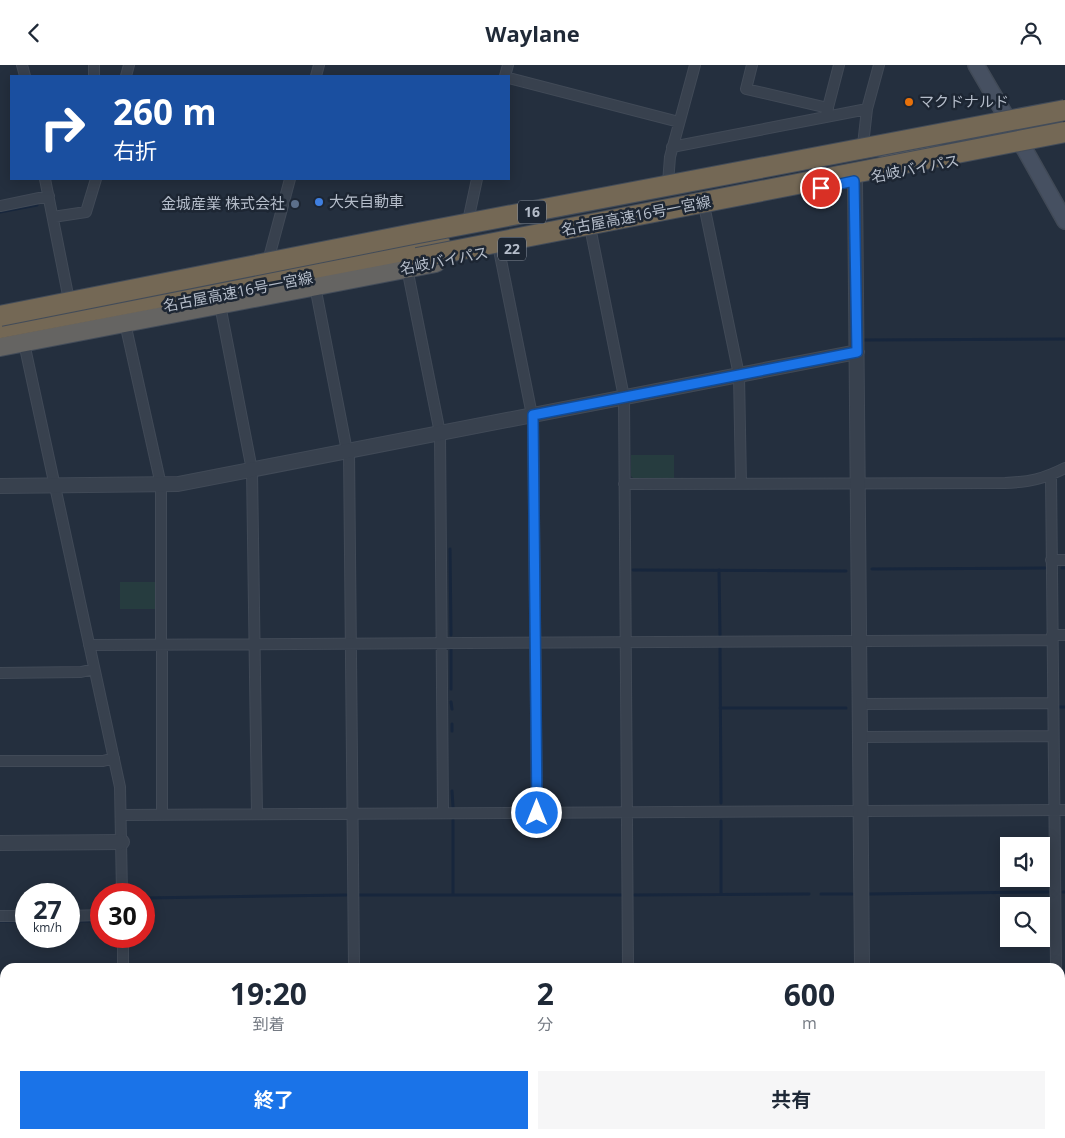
<!DOCTYPE html>
<html lang="ja">
<meta charset="utf-8">
<style>
:root{--surface:#fff;--page:#f6f6f7;--text:#1f2937;--muted:#747a83;--accent:#1a73e8}
body{margin:0;font-family:"Open Sans","Noto Sans JP",sans-serif;background:var(--page);color:var(--text);height:100vh;display:flex;flex-direction:column;font-size:19px;white-space:nowrap}
*{box-sizing:border-box;margin:0}
p{font-size:16px;color:var(--muted)}
.icon{flex:none;width:28px;height:28px;fill:none;stroke:currentColor;stroke-width:2;stroke-linecap:round;stroke-linejoin:round}
.map{position:relative;flex:1;overflow:hidden}
.details{position:absolute;left:0px;top:898px;width:1065px;height:176px;display:flex;flex-direction:column;background:var(--surface);border-radius:15px 15px 0 0;box-shadow:0 2px 12px #0003}
.details>*{flex:none}
.banner{position:absolute;left:10px;top:10px;width:500px;height:105px;border-radius:0px;box-shadow:0 2px 12px #0003;background:#1a4fa0;color:#fff;overflow:hidden}
.buttons{position:absolute;left:1000px;top:772px;display:grid;gap:10px}
.buttons a{display:grid;place-items:center;width:50px;height:50px;border-radius:0px;background:var(--surface);box-shadow:0 2px 12px #0003;font-size:25px}
.speed{position:absolute;left:15px;top:818px;display:flex;gap:10px;font-size:25px;font-weight:700;text-align:center}
.speed>*{display:grid;place-content:center;width:65px;height:65px;border-radius:50%;background:var(--surface);box-shadow:0 2px 12px #0003;line-height:1}
.speed small{font-size:12px;font-weight:400}
.speed .limit{border:8px solid #d22;background:#fff;color:#111}
.pin{position:absolute;display:grid;place-items:center;width:42px;height:42px;color:#fff;margin:-21px;border:2px solid #fff;border-radius:50%;box-shadow:0 1px 5px #0007}
.me{position:absolute;width:55px;margin:-28px;rotate:0deg;stroke-linejoin:round;filter:drop-shadow(0 0 4px #0008)}
.turn{display:flex;align-items:center;gap:18px;height:105px;padding:0 20px;font-size:22px}
.turn .icon{width:65px;height:65px;stroke-width:2.5}
.turn b{display:block;font-size:35px;line-height:42px}
.eta{display:flex;justify-content:space-evenly;align-items:center;height:85px;text-align:center}
.eta b{font-size:30px;font-weight:700;line-height:35px}
.button{display:flex;gap:10px;margin-top:auto;padding:10px 20px}
.button a{flex:1;height:58px;border-radius:0px;background:var(--accent);color:#fff;font-size:20px;font-weight:700;line-height:58px;text-align:center}
.button a+a{background:var(--page);color:var(--text)}
header{display:flex;justify-content:space-between;align-items:center;height:65px;padding:0 20px;background:var(--surface);font-size:22px;font-weight:700}
.map>svg:first-child{display:block}
.green{fill:#263c3f}
.lines{fill:none;stroke-linecap:round;stroke-linejoin:round}
.stream{stroke:#17263c;stroke-width:3}
.minor-casing{stroke:#414a57;stroke-width:12}
.tertiary-casing{stroke:#414a57;stroke-width:16}
.secondary-casing{stroke:#414a57;stroke-width:18}
.trunk-casing{stroke:#434c59;stroke-width:20}
.motorway-casing{stroke:#434c59;stroke-width:22}
.minor{stroke:#38414e;stroke-width:10}
.tertiary{stroke:#38414e;stroke-width:14}
.secondary{stroke:#465061;stroke-width:15}
.trunk{stroke:#656462;stroke-width:18}
.motorway{stroke:#746855;stroke-width:20}
.motorway-bridge-casing{stroke:#434c59;stroke-width:22;stroke-linecap:butt}
.motorway-bridge{stroke:#746855;stroke-width:20}
.route-casing{stroke:#114b97;stroke-width:12}
.route{stroke:#1a73e8;stroke-width:9}
.food-dot{fill:#e8710a;stroke:#1d2633;stroke-width:2}
.shop-dot{fill:#3f7fe0;stroke:#1d2633;stroke-width:2}
.service-dot{fill:#5c6f8a;stroke:#1d2633;stroke-width:2}
.labels{text-anchor:middle;stroke-width:5;stroke-linejoin:round;paint-order:stroke}
.shield{fill:#1d2633;stroke:#878f9c;stroke-width:1}
.shield-label{font-size:14px;font-weight:bold;fill:#b4bcc9}
.poi-label{font-size:15px;fill:#b4bcc9;stroke:#1d2633;text-anchor:start}
.street-label{font-size:15px;fill:#b4bcc9;stroke:#1d2633}
</style>
<header><svg class="icon" aria-label="back" viewBox="0 0 24 24"><path d="M15 5l-7 7 7 7"/></svg>Waylane<svg class="icon" aria-label="person" viewBox="0 0 24 24"><circle cx="12" cy="8" r="4"/><path d="M4 21q1-7 8-7t8 7"/></svg></header>
<div class="map">
<svg width="1065" height="1073" viewBox="0 0 1065 1073">
<rect width="100%" height="100%" fill="#242f3e"/>
<path class="green" d="M631,390h43v24h-40l-3,-3z
M120,517h35v27h-35z"/>
<g class="lines">
<path class="stream" d="M0,147l37,-7
M864,275l201,-1
M450,484l1,86
M1062,503h3
M872,504l173,-1
M633,505l213,1
M719,505l1,65
M451,582v42
M720,583l1,155
M451,637l1,7
M1060,642h5
M720,643h126
M452,659v7
M452,726l1,16
M453,755v75
M721,756v73
M1063,827h2
M821,829h31
M868,829l180,-2
M358,830h265
M634,830l175,-1
M144,833l202,-3
M0,856h26
M74,856h27
M0,1015h5"/>
<g class="minor-casing">
<path id="minor" d="M22,0l3,11
M94,0v11
M752,0l-6,24 82,19
M126,11l3,-11
M316,11l3,-11
M505,11l3,-11
M509,13l170,44
M826,50l13,-50
M863,80l4,-36 12,-44
M672,82l195,-38
M45,114l24,121
M668,118l2,-26 25,-92
M0,141l49,-10
M705,145l34,165 2,109
M53,152l33,-5 10,-33
M468,156l9,-42
M591,167l33,165 4,570
M499,185l33,165
M268,196l22,-82
M407,203l33,165 3,380
M315,221l32,165
M220,240l32,165 5,344
M125,258l36,162v160
M24,278l96,444 2,107
M533,350l4,398
M349,386l5,516
M1051,410l5,492
M624,419l381,-1c25,-1 38,-4 60,-15
M1051,495h14
M1052,570h13
M89,580l963,-5
M162,580v170
M0,608l81,-1 13,-3
M859,639l194,-1
M860,672l193,-1
M0,696h103l11,-3
M121,750l944,-5
M0,851h26
M69,851l32,-1
M123,871v31
M0,927h5
M1060,985h5
M125,1069v4
M353,1069v4
M961,1069v4
M1058,1069v4
M623,1073v-4"/>
</g>
<g class="tertiary-casing">
<path id="tertiary" d="M855,116l7,786
M0,421l178,-2 679,-132
M0,778l122,-1
M863,1069v4"/>
</g>
<g class="secondary-casing">
<path id="secondary" d="M976,0l31,53 58,103"/>
</g>
<g class="trunk-casing">
<path id="trunk" d="M883,83l54,5
M0,282l436,-84"/>
</g>
<g class="motorway-casing">
<path id="motorway" d="M0,263l440,-84"/>
</g>
<use href="#minor" class="minor"/>
<use href="#tertiary" class="tertiary"/>
<use href="#secondary" class="secondary"/>
<use href="#trunk" class="trunk"/>
<use href="#motorway" class="motorway"/>
<g class="motorway-bridge-casing">
<path id="motorway-bridge" d="M417,193l648,-126
M0,251l413,-82 652,-124"/>
</g>
<use href="#motorway-bridge" class="motorway-bridge"/>
</g>
<g class="lines">
<g class="route-casing">
<path id="route" d="M537,748l-4,-398 324,-63 -3,-171 -33,7"/>
</g>
<use href="#route" class="route"/>
</g>
<circle class="food-dot" cx="909" cy="37" r="5"/>
<circle class="shop-dot" cx="319" cy="137" r="5"/>
<circle class="service-dot" cx="295" cy="139" r="5"/>
<g class="labels">
<g class="shield">
<rect x="518" y="135.5" width="28" height="23" rx="4"/>
<rect x="498" y="172.5" width="28" height="23" rx="4"/>
</g>
<g class="shield-label">
<text x="532" y="152">16</text>
<text x="512" y="189">22</text>
</g>
<g class="poi-label">
<text x="919" y="42">マクドナルド</text>
<text x="329" y="142">大矢自動車</text>
<text x="285" y="144" text-anchor="end">金城産業 株式会社</text>
</g>
<g class="street-label">
<text transform="translate(915 104) rotate(-11)" y="5">名岐バイパス</text>
<text transform="translate(636 151) rotate(-11)" y="5">名古屋高速16号一宮線</text>
<text transform="translate(444 196) rotate(-11)" y="5">名岐バイパス</text>
<text transform="translate(238 227) rotate(-11)" y="5">名古屋高速16号一宮線</text>
</g>
</g>
</svg>
<div class="buttons">
<a><svg class="icon" aria-label="sound" viewBox="0 0 24 24"><path d="M4 9h4l5-4v14l-5-4H4zM17 9q2 3 0 6"/></svg></a>
<a><svg class="icon" aria-label="search" viewBox="0 0 24 24"><circle cx="10" cy="10" r="6"/><path d="M15 15l6 6"/></svg></a>
</div>
<div class="speed"><div>27<small>km/h</small></div><div class="limit">30</div></div>
<div class="pin" style="left:821px;top:123px;background:#d93025"><svg class="icon" aria-label="arrive" viewBox="0 0 24 24"><path d="M6 21V4h12l-3 4 3 4H6"/></svg></div>
<svg class="me" style="left:537px;top:748px" viewBox="-20 -20 40 40"><circle r="17" fill="#1a73e8" stroke="#fff" stroke-width="3"/><path d="M0-11L8 9 0 5-8 9z" fill="#fff"/></svg>
<div class="banner">
<div class="turn"><svg class="icon" aria-label="right" viewBox="0 0 24 24"><path d="M7 20v-9h11M14 6l5 5-5 5"/></svg><div><b>260 m</b>右折</div></div>
</div>
<section class="details">
<div class="eta">
<div><b>19:20</b><p>到着</p></div>
<div><b>2</b><p>分</p></div>
<div><b>600</b><p>m</p></div>
</div>
<div class="button"><a>終了</a><a>共有</a></div>
</section>
</div>
